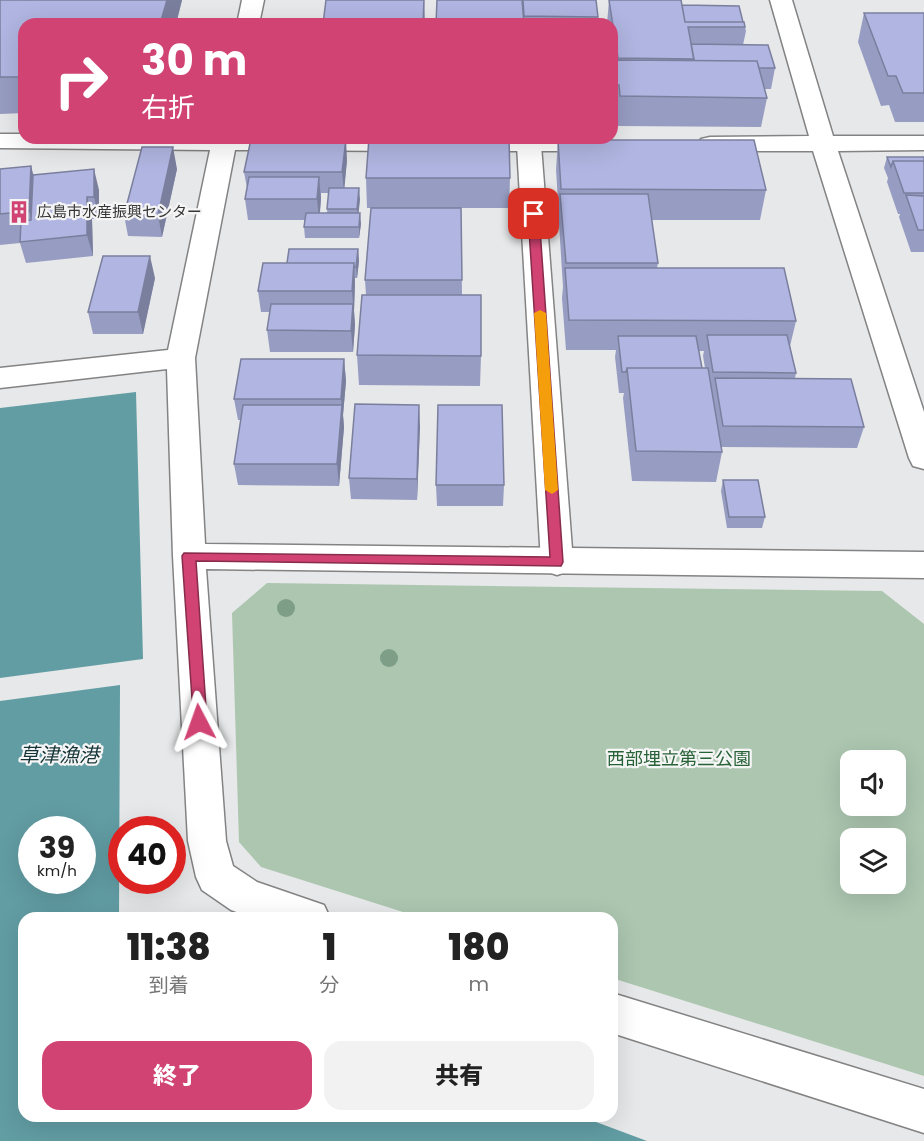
<!DOCTYPE html>
<html lang="ja">
<meta charset="utf-8">
<style>
:root{--surface:#fff;--page:#f2f2f2;--text:#222;--muted:#767676;--accent:#d04372}
body{margin:0;font-family:Poppins,"Noto Sans JP",sans-serif;background:var(--page);color:var(--text);height:100vh;display:flex;flex-direction:column;font-size:22px;white-space:nowrap}
*{box-sizing:border-box;margin:0}
p{font-size:20px;color:var(--muted)}
.icon{flex:none;width:33px;height:33px;fill:none;stroke:currentColor;stroke-width:2;stroke-linecap:round;stroke-linejoin:round}
.map{position:relative;flex:1;overflow:hidden}
.side{position:absolute;left:18px;top:912px;width:600px;height:210px;display:flex;flex-direction:column;background:var(--surface);border-radius:18px;box-shadow:0 6px 24px #0002}
.side>*{flex:none}
.hud{position:absolute;left:18px;top:18px;width:600px;height:126px;border-radius:18px;box-shadow:0 6px 24px #0002;background:#d04372;color:#fff;overflow:hidden}
.fabs{position:absolute;left:840px;top:750px;display:grid;gap:12px}
.fabs a{display:grid;place-items:center;width:66px;height:66px;border-radius:12px;background:var(--surface);box-shadow:0 6px 24px #0002;font-size:30px}
.speed{position:absolute;left:18px;top:816px;display:flex;gap:12px;font-size:30px;font-weight:700;text-align:center}
.speed>*{display:grid;place-content:center;width:78px;height:78px;border-radius:50%;background:var(--surface);box-shadow:0 6px 24px #0002;line-height:1}
.speed small{font-size:15px;font-weight:400}
.speed .limit{border:9px solid #d22;background:#fff;color:#111}
.pin{position:absolute;display:grid;place-items:center;width:51px;height:51px;color:#fff;margin:-26px;border-radius:12px;box-shadow:0 3px 9px #0006}
.me{position:absolute;width:66px;margin:-33px;rotate:356deg;stroke-linejoin:round;filter:drop-shadow(0 0 4px #0008)}
.turn{display:flex;align-items:center;gap:21px;height:126px;padding:0 24px;font-size:27px}
.turn .icon{width:78px;height:78px;stroke-width:2.5}
.turn b{display:block;font-size:42px;line-height:51px}
.eta{display:flex;justify-content:space-evenly;align-items:center;height:102px;text-align:center}
.eta b{font-size:36px;font-weight:800;line-height:42px}
.primary-button{display:flex;gap:12px;margin-top:auto;padding:12px 24px}
.primary-button a{flex:1;height:69px;border-radius:18px;background:var(--accent);color:#fff;font-size:24px;font-weight:800;line-height:69px;text-align:center}
.primary-button a+a{background:var(--page);color:var(--text)}
.map>svg:first-child{display:block}
.green{fill:#acc6b0;fill-rule:evenodd}
.water{fill:#629da4;fill-rule:evenodd}
.lines{fill:none;stroke-linecap:round;stroke-linejoin:round}
.street-casing{stroke:#838384;stroke-width:3}
.secondary-casing{stroke:#838384;stroke-width:3}
.street{fill:#fff;fill-rule:evenodd}
.secondary{fill:#fff;fill-rule:evenodd}
.tree{fill:#7e9e87}
.wall{fill:#979cc2;fill-rule:evenodd}
.shaded-wall{fill:#7b7f9e}
.building{fill:#b0b5e1;stroke:#7b7f9e;stroke-width:1.5}
.route{fill:#d04372;stroke:#872c4a;stroke-width:1.5}
.slow{fill:#f59e0b}
.labels{text-anchor:middle;stroke-width:4.5;stroke-linejoin:round;paint-order:stroke}
.far-poi-label{font-size:15px;fill:#363637;stroke:#f5f5f6;text-anchor:start}
.park-label{font-size:18px;fill:#286237;stroke:#f5f5f6}
.water-label{font-size:20px;font-style:italic;fill:#153437;stroke:#f5f5f6}
</style>
<div class="map">
<svg width="924" height="1141" viewBox="0 0 924 1141">
<rect width="100%" height="100%" fill="#e7e8e9"/>
<path class="green" d="M267,583l615,8 42,33v452l-312,-98v-60h-190l-161,-51 -22,-25 -7,-229zM850,760h46v46h-46zM850,838h46v46h-46z"/>
<path class="water" d="M136,392l7,267 -143,19v-270z
M120,685l-1,233h-95v198h556l67,25h-647v-440zM32,830h50v50h-50z"/>
<g class="lines">
<g class="street-casing">
<path id="street" d="M530,138l8,2 3,5 32,417 -4,9 -12,4 -12,-4 -4,-9 -24,-417 3,-5z"/>
</g>
<g class="secondary-casing">
<path id="secondary" d="M242,0h22l-5,24h-22z
M770,0h22l41,136h91v14l-86,1 86,261v57l-11,-3 -4,-8 -96,-307h-103l-9,-2 -3,-5 3,-5 9,-2 99,-1z
M0,134h24v4h393l7,6 -3,5 -9,2 -177,-1 -40,208 10,186 719,8v26l-718,-9 20,272 7,25 24,16 67,23 6,13h-77l-22,-8 -29,-20 -6,-13 -8,-36 -15,-285 -6,-187 -167,19v-20l168,-18 42,-200 -210,-2z
M606,138l7,6 -3,5 -9,2h-137l-9,-2 -3,-5 7,-6z
M612,993l312,96v44l-312,-100z"/>
</g>
<use href="#street" class="street"/>
<use href="#secondary" class="secondary"/>
</g>
<g class="tree">
<circle cx="286" cy="608" r="9"/>
<circle cx="389" cy="658" r="9"/>
</g>
<path class="wall" d="M0,0h182l-6,24h-152v89l-24,1z
M437,0l161,17 -1,7h-161z
M609,0h72l1,5 63,22 1,4 -3,14 32,23 -4,21h-7l3,9 -6,29 -144,-1 -1,-11h-4v-91h-5z
M864,13h60v109h-29l-6,-17 -8,1 -23,-64z
M558,140l208,50 -6,30h-109l7,43 -1,5 139,53 -6,25 6,27 -1,5 69,49 -7,21 -135,-1v5l-6,30 -84,-1 -9,-83 1,-5h-5l-4,-36 1,-7h-50l-4,-52 1,-11 -4,-63v-8l-3,-46zM699,351h5l-1,5 2,12h-3z
M887,157h37v95h-13l-12,-35 1,-3h-2l-11,-32 1,-4 -4,-10z
M347,160l-3,28 16,11 -2,14 3,11 -2,14h-54l-1,-11 1,-7h-57l-3,-21 2,-11 -3,-16zM321,193h8l-2,20h-7l1,-14z
M31,166l2,9 66,15v28l-7,1 1,37 -67,7 -6,-20 -20,2v-76z
M177,169l-15,68 -34,-1 -4,-21z
M366,178h144l-1,30h-142z
M461,208l1,87 19,61 -1,30 -121,-1 -2,-30 9,-60 -1,-15z
M358,249l1,12 -2,17h-2l-1,33 1,14 -2,27h-83l-3,-22 3,-18h-9l-3,-21z
M155,278l-12,56h-50l-5,-22z
M344,359l2,22 -3,34 1,12 -5,59 -101,-1 -4,-21 7,-44h-3l-4,-21z
M420,426l-3,74 -66,-1 -2,-21z
M723,480l42,37 -3,11h-35l-6,-37z
M436,485h68l-1,21h-66z"/>
<path class="shaded-wall" d="M167,0h15l-6,24h-16z
M424,0l1,24h-2z
M346,139l1,21 -3,33 -2,-21z
M173,147l4,22 -15,68 -4,-22z
M31,166l8,30 -2,45 -8,-30z
M94,169l5,21v28l-5,-21z
M319,177l2,22 -2,21 -2,-21z
M359,188l1,11 -2,21 -1,-11z
M87,197l5,22 1,37 -6,-21z
M360,213l1,11 -2,14v-11z
M358,249l1,12 -2,17 -1,-11z
M150,256l5,22 -12,56 -5,-22z
M354,263l1,21 -1,27 1,14 -2,27 -2,-21 2,-26 -1,-14z
M344,359l2,22 -3,34 1,12 -5,59 -2,-22 5,-53 -1,-12z
M419,405l1,21 -3,74v-21z"/>
<path class="building" d="M0,0h167l-7,24h-136v53h-24z
M326,0h98l-1,24h-100z
M437,0h85l2,24h-88z
M523,0h73l2,17 -74,-1z
M609,0h72l4,22h59l1,5h-57l6,32 -76,-1z
M682,5l57,1 4,16h-58z
M864,13h60v80h-21l-7,-17h-8z
M691,44l77,1 7,23h-16l-2,-7h-63z
M616,60l141,1 10,37 -147,-2 -1,-11h-7v-17h5z
M369,138h140l1,40h-144z
M251,139h95l-4,33h-98z
M558,140h196l12,50 -205,-1z
M142,147h31l-15,68h-34z
M887,157h37v4h-31l-2,6z
M893,161h31v32h-20z
M31,166l-2,45 -29,3v-45z
M94,169v28h-7v38l-67,7 1,-21 10,-1 2,-45z
M249,177h70l-2,22h-72z
M329,188h30l-2,21h-30z
M560,194h88l10,69h-92z
M906,195l18,1v34h-6z
M371,208h90l1,72h-97z
M306,213h54l-1,14h-55z
M289,249h69l-2,18h-2v-4h-67z
M103,256h47l-12,56h-50z
M263,263h91l-2,28h-94z
M565,268h219l12,53 -227,-1z
M362,295h119v61l-124,-1z
M271,304h82l-2,27 -84,-1z
M707,335h80l9,38 -83,-1z
M618,336h78l6,32h-75l-1,4h-4z
M241,359h103l-3,40h-107z
M627,368h81l14,84 -86,-1z
M715,378l136,1 13,48 -141,-1z
M355,404l64,1 -2,74 -68,-1z
M243,405h99l-5,59h-103z
M438,405h64l2,80h-68z
M723,480h35l7,37h-36z"/>
<path class="route" d="M534,211l5,3 24,348 -2,4 -365,-5 11,161 -8,6 -5,-1 -12,-171 2,-3 366,4 -22,-343z"/>
<path class="slow" d="M540,310l6,3 12,177 -6,4 -7,-4 -11,-177z"/>
<defs>
<g id="building-bare" transform="scale(1.8)"><path d="M-4-6H4V6H1V3H-1V6H-4ZM-2.5-4.3h1.7v1.8h-1.7ZM.8-4.3h1.7v1.8H.8ZM-2.5-1h1.7V.8h-1.7ZM.8-1h1.7V.8H.8Z" fill="#d04372" stroke="#f5f5f6" stroke-width="2.5" paint-order="stroke"/></g>
</defs>
<g fill-rule="evenodd">
<use href="#building-bare" x="19" y="212"/>
</g>
<g class="labels">
<g class="far-poi-label">
<text x="37" y="217">広島市水産振興センター</text>
</g>
<g class="park-label">
<text x="679" y="765">西部埋立第三公園</text>
</g>
<g class="water-label">
<text x="59" y="762">草津漁港</text>
</g>
</g>
</svg>
<div class="fabs">
<a><svg class="icon" aria-label="sound" viewBox="0 0 24 24"><path d="M4 9h4l5-4v14l-5-4H4zM17 9q2 3 0 6"/></svg></a>
<a><svg class="icon" aria-label="layers" viewBox="0 0 24 24"><path d="M12 4l9 5-9 5-9-5zM3 14l9 5 9-5"/></svg></a>
</div>
<div class="speed"><div>39<small>km/h</small></div><div class="limit">40</div></div>
<div class="pin" style="left:534px;top:214px;background:#d93025"><svg class="icon" aria-label="arrive" viewBox="0 0 24 24"><path d="M6 21V4h12l-3 4 3 4H6"/></svg></div>
<svg class="me" style="left:199px;top:722px" viewBox="-20 -20 40 40"><path d="M0-17L14 15 0 8-14 15z" fill="#d04372" stroke="#fff" stroke-width="4"/></svg>
<div class="hud">
<div class="turn"><svg class="icon" aria-label="right" viewBox="0 0 24 24"><path d="M7 20v-9h11M14 6l5 5-5 5"/></svg><div><b>30 m</b>右折</div></div>
</div>
<section class="side">
<div class="eta">
<div><b>11:38</b><p>到着</p></div>
<div><b>1</b><p>分</p></div>
<div><b>180</b><p>m</p></div>
</div>
<div class="primary-button"><a>終了</a><a>共有</a></div>
</section>
</div>
